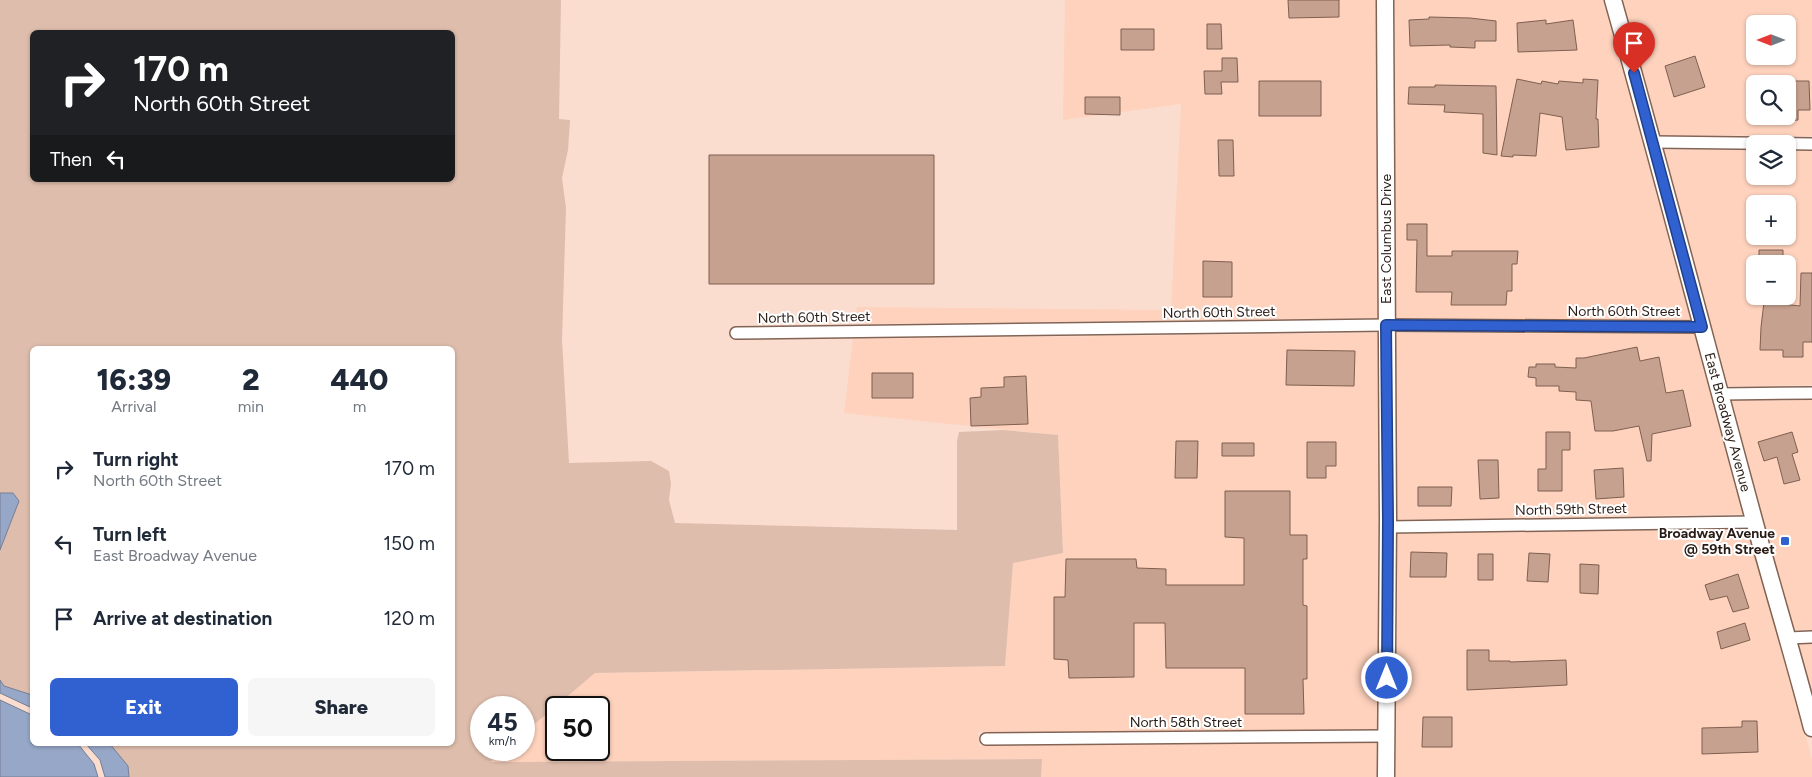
<!DOCTYPE html>
<meta charset="utf-8">
<style>
:root{--surface:#fff;--page:#f6f6f7;--text:#1f2937;--muted:#747a83;--accent:#3161d0}
body{margin:0;font-family:Figtree,sans-serif;background:var(--page);color:var(--text);height:100vh;display:flex;flex-direction:column;font-size:19px;white-space:nowrap}
*{box-sizing:border-box;margin:0}
p{font-size:16px;color:var(--muted)}
.icon{flex:none;width:28px;height:28px;fill:none;stroke:currentColor;stroke-width:2;stroke-linecap:round;stroke-linejoin:round}
.map{position:relative;flex:1;overflow:hidden}
.side{position:absolute;left:30px;top:346px;width:425px;height:400px;display:flex;flex-direction:column;background:var(--surface);border-radius:8px;box-shadow:0 1px 4px #0004}
.side>*{flex:none}
.hud{position:absolute;left:30px;top:30px;width:425px;height:152px;border-radius:8px;box-shadow:0 1px 4px #0004;background:#202124;color:#fff;overflow:hidden}
.needle{width:32px;rotate:270deg}
.buttons{position:absolute;left:1746px;top:15px;display:grid;gap:10px}
.buttons a{display:grid;place-items:center;width:50px;height:50px;border-radius:8px;background:var(--surface);box-shadow:0 1px 4px #0004;font-size:25px}
.speed{position:absolute;left:470px;top:696px;display:flex;gap:10px;font-size:25px;font-weight:700;text-align:center}
.speed>*{display:grid;place-content:center;width:65px;height:65px;border-radius:50%;background:var(--surface);box-shadow:0 1px 4px #0004;line-height:1}
.speed small{font-size:12px;font-weight:400}
.speed .limit{border:2px solid #111;border-radius:8px;background:#fff;color:#111}
.pin{position:absolute;display:grid;place-items:center;width:42px;height:42px;color:#fff;margin:-51px -21px;border-radius:50% 50% 50% 0;rotate:-45deg;box-shadow:0 0 5px #0007}
.pin .icon{rotate:45deg}
.me{position:absolute;width:55px;margin:-28px;rotate:0deg;stroke-linejoin:round;filter:drop-shadow(0 0 4px #0008)}
.turn{display:flex;align-items:center;gap:18px;height:105px;padding:0 20px;font-size:22px}
.turn .icon{width:65px;height:65px;stroke-width:2.5}
.turn b{display:block;font-size:35px;line-height:42px}
.then{display:flex;align-items:center;height:48px;padding:0 20px;background:#0003;gap:10px;font-size:19px}
.eta{display:flex;justify-content:space-evenly;align-items:center;height:85px;text-align:center}
.eta b{font-size:30px;font-weight:800;line-height:35px}
.cta{display:flex;gap:10px;margin-top:auto;padding:10px 20px}
.cta a{flex:1;height:58px;border-radius:8px;background:var(--accent);color:#fff;font-size:20px;font-weight:800;line-height:58px;text-align:center}
.cta a+a{background:var(--page);color:var(--text)}
ul{padding:0;list-style:none}
li{display:flex;align-items:center;gap:15px;height:75px;padding:0 20px}
li div{flex:1}
li b{display:block;font-size:19px}
li em{font-style:normal}
.map>svg:first-child{display:block}
.built{fill:#fed2bd;fill-rule:evenodd}
.green{fill:#debdac;fill-rule:evenodd}
.water{fill:#96a7c8;stroke:#767e93}
.building{fill:#c7a18f;stroke:#7f5f50}
.lines{fill:none;stroke-linecap:round;stroke-linejoin:round}
.street-casing{stroke:#826354;stroke-width:14}
.secondary-casing{stroke:#826354;stroke-width:19}
.street{stroke:#fff;stroke-width:11}
.secondary{stroke:#fff;stroke-width:16}
.route-casing{stroke:#203f87;stroke-width:12}
.route{stroke:#3161d0;stroke-width:9}
.poi-dot{fill:#3161d0;stroke:#fff;stroke-width:2}
.labels{text-anchor:middle;stroke-width:4;stroke-linejoin:round;paint-order:stroke}
.street-label{font-size:14px;fill:#2a1d17;stroke:#fff}
.poi-label{font-size:14px;font-weight:bold;fill:#2a1d17;stroke:#fff;text-anchor:end}
</style>
<div class="map">
<svg width="1812" height="777" viewBox="0 0 1812 777">
<rect width="100%" height="100%" fill="#faddcf"/>
<path class="built" d="M1065,0h312l1,318 -523,6 2,-17 314,3 10,-206 -118,16z
M1393,0h212l40,143v6h2l45,171 -298,-2z
M1622,0h190v136l-152,-1zM1755,24h33v32h-33zM1755,84h33v32h-33z
M1664,150h91v26h33v-25h24v234l-85,1zM1755,204h33v32h-33zM1755,264h33v32h-33z
M1378,333l2,187 -2,209 -400,3 1,14 399,-3v34h-337v-18l-552,3 14,-12h21v-17l71,-60 410,-7 8,-103 50,-10 -5,-118 -214,-22 9,-74zM556,708h43v42h-43z
M1394,333l302,1 48,180 -348,6z
M1812,400v230h-17l-33,-109v-7h-1l-30,-113z
M1748,529l32,110v6h2l30,115v17h-418l2,-243z
M1812,644v52l-14,-51z"/>
<path class="green" d="M0,0h561l-2,119 11,1 -2,30 -6,28 4,30 -4,132 7,123 82,-2 18,10 2,12 -2,17 6,23 282,7v-89l2,-9 44,-2 55,5 5,118 -50,10 -8,103 -410,7 -71,60v-25h-43v42h22l-13,12 552,-3 -1,18h-912l-1,-11 -18,-22h342v-395h-420v346l-28,-9 -4,-6v-130l19,-49 -6,-8h-13zM32,32h420v148h-420z"/>
<path class="water" d="M0,493h13l6,8 -19,49z
M0,680l4,6 28,9v13l-32,-15z
M0,700l32,15v29h46l16,20 4,13h-98z
M86,744h24l18,22 1,11h-24l-5,-17z"/>
<path class="building" d="M1288,0h51v17l-50,1z
M1429,17l41,1 26,3v20h-21v7l-25,-1v-2l-40,1 -1,-26 20,-1z
M1546,20v4l27,-4 4,30 -59,2 -1,-29z
M1207,24h14l1,25h-15z
M1121,29h33v21h-33z
M1695,56l10,31 -31,10 -9,-31z
M1222,58h15l1,24h-17l1,12h-17l-1,-23h18z
M1517,79l24,5 1,-3 16,3 1,-3 24,2v-4l15,1 -2,39h2l1,28 -33,3 -4,-33 -22,-4 -4,43 -23,-1v2l-12,-1z
M1259,81h62v35h-62z
M1788,81h21l1,29h-12v10l-10,1z
M1435,85l61,1 1,69 -14,-2v-39l-39,-2 1,-7 -37,-1 1,-17h26z
M1085,97h35v18l-35,-1z
M1218,140h15l1,36h-15z
M709,155h225v129h-225z
M1407,224h20v32h25v-5h66l-1,13h-5v27h-5l-1,14h-55l1,-13h-36l1,-52h-10z
M1759,250h24v14h-24z
M1203,261l29,1v35h-29z
M1801,273h11v69h-9v15h-20v-7h-23l1,-23 3,-25 36,4z
M1637,347l3,14 19,-4 7,36 17,-3 8,36 -39,8 -1,27h-4l-8,-35 -26,5h-18l-4,-30 -15,-1v-8l-17,-1v-5h-23v-8l-8,-1 1,-10h7v-3h19v3l21,1v-10h8z
M1287,350l68,1 -1,35 -68,-1z
M872,373h41v25h-41z
M1026,376l2,48 -57,2 -1,-28 11,-1v-9l23,-1v-10z
M1546,432h24v18h-8v41h-24v-22h8z
M1792,432l6,20 -6,2 8,26 -16,4 -7,-27 -13,4 -6,-19z
M1176,441h22l-1,37h-22z
M1307,442h29v24h-10v12h-19z
M1222,443h32v13h-32z
M1478,460h20l1,38 -19,1z
M1623,468l1,29 -28,2 -2,-29z
M1418,487h34l-1,19h-33z
M1225,491h65v44h17v24h-4v46l4,1v73h-4l1,35h-59v-46h-79l-1,-45h-31v54l-65,1 -1,-18 -14,-1v-62h11l1,-38h70l1,9 29,1v16h78v-47l-19,-1z
M1411,552l36,1 -1,24h-36z
M1529,553l21,1 -2,28 -21,-1z
M1478,554h15v26h-15z
M1580,564l19,1 -1,29 -18,-1z
M1738,574l11,34 -16,4 -6,-16 -17,4 -5,-15z
M1745,623l5,17 -29,9 -4,-17z
M1467,650h22v11h21v1l56,-2 1,25 -100,5z
M1423,717h29v30h-30z
M1742,721h15l1,31 -56,2v-26l40,-1z"/>
<g class="lines">
<g class="street-casing">
<path id="street" d="M1654,142l158,2
M736,333l650,-8 316,2
M1721,394l91,-1
M1388,527l366,-5
M1788,638l24,-1
M986,739l400,-3"/>
</g>
<g class="secondary-casing">
<path id="secondary" d="M1385,0l3,520 -2,257
M1613,0c49,173 94,347 141,520 19,70 40,138 58,208"/>
</g>
<use href="#street" class="street"/>
<use href="#secondary" class="secondary"/>
</g>
<g class="lines">
<g class="route-casing">
<path id="route" d="M1387,678l1,-158 -2,-195 316,2 -68,-254"/>
</g>
<use href="#route" class="route"/>
</g>
<rect class="poi-dot" x="1780" y="536" width="10" height="10" rx="2.5"/>
<g class="labels">
<g class="street-label">
<text transform="translate(1386 239) rotate(-90)" y="5">East Columbus Drive</text>
<text x="1624" y="316">North 60th Street</text>
<text transform="translate(1219 312) rotate(-1)" y="5">North 60th Street</text>
<text transform="translate(814 317) rotate(-1)" y="5">North 60th Street</text>
<text transform="translate(1728 422) rotate(75)" y="5">East Broadway Avenue</text>
<text transform="translate(1571 509) rotate(-1)" y="5">North 59th Street</text>
<text x="1186" y="727">North 58th Street</text>
</g>
<g class="poi-label">
<text x="1775" y="538">Broadway Avenue<tspan x="1775" dy="16">@ 59th Street</tspan></text>
</g>
</g>
</svg>
<div class="buttons">
<a><svg class="needle" viewBox="-14 -14 28 28"><path d="M0-13l5 13h-10z" fill="#e53935"/><path d="M0 13l5-13h-10z" fill="#747a83"/></svg></a>
<a><svg class="icon" aria-label="search" viewBox="0 0 24 24"><circle cx="10" cy="10" r="6"/><path d="M15 15l6 6"/></svg></a>
<a><svg class="icon" aria-label="layers" viewBox="0 0 24 24"><path d="M12 4l9 5-9 5-9-5zM3 14l9 5 9-5"/></svg></a>
<a>+</a>
<a>−</a>
</div>
<div class="speed"><div>45<small>km/h</small></div><div class="limit">50</div></div>
<div class="pin" style="left:1634px;top:73px;background:#d93025"><svg class="icon" aria-label="arrive" viewBox="0 0 24 24"><path d="M6 21V4h12l-3 4 3 4H6"/></svg></div>
<svg class="me" style="left:1387px;top:678px" viewBox="-20 -20 40 40"><circle r="17" fill="#3161d0" stroke="#fff" stroke-width="3"/><path d="M0-11L8 9 0 5-8 9z" fill="#fff"/></svg>
<div class="hud">
<div class="turn"><svg class="icon" aria-label="right" viewBox="0 0 24 24"><path d="M7 20v-9h11M14 6l5 5-5 5"/></svg><div><b>170 m</b>North 60th Street</div></div>
<div class="then">Then<svg class="icon" aria-label="left" viewBox="0 0 24 24"><path d="M17 20v-9H6M10 6l-5 5 5 5"/></svg></div>
</div>
<section class="side">
<div class="eta">
<div><b>16:39</b><p>Arrival</p></div>
<div><b>2</b><p>min</p></div>
<div><b>440</b><p>m</p></div>
</div>
<ul>
<li><svg class="icon" aria-label="right" viewBox="0 0 24 24"><path d="M7 20v-9h11M14 6l5 5-5 5"/></svg><div><b>Turn right</b><p>North 60th Street</p></div><em>170 m</em></li>
<li><svg class="icon" aria-label="left" viewBox="0 0 24 24"><path d="M17 20v-9H6M10 6l-5 5 5 5"/></svg><div><b>Turn left</b><p>East Broadway Avenue</p></div><em>150 m</em></li>
<li><svg class="icon" aria-label="arrive" viewBox="0 0 24 24"><path d="M6 21V4h12l-3 4 3 4H6"/></svg><div><b>Arrive at destination</b></div><em>120 m</em></li>
</ul>
<div class="cta"><a>Exit</a><a>Share</a></div>
</section>
</div>
